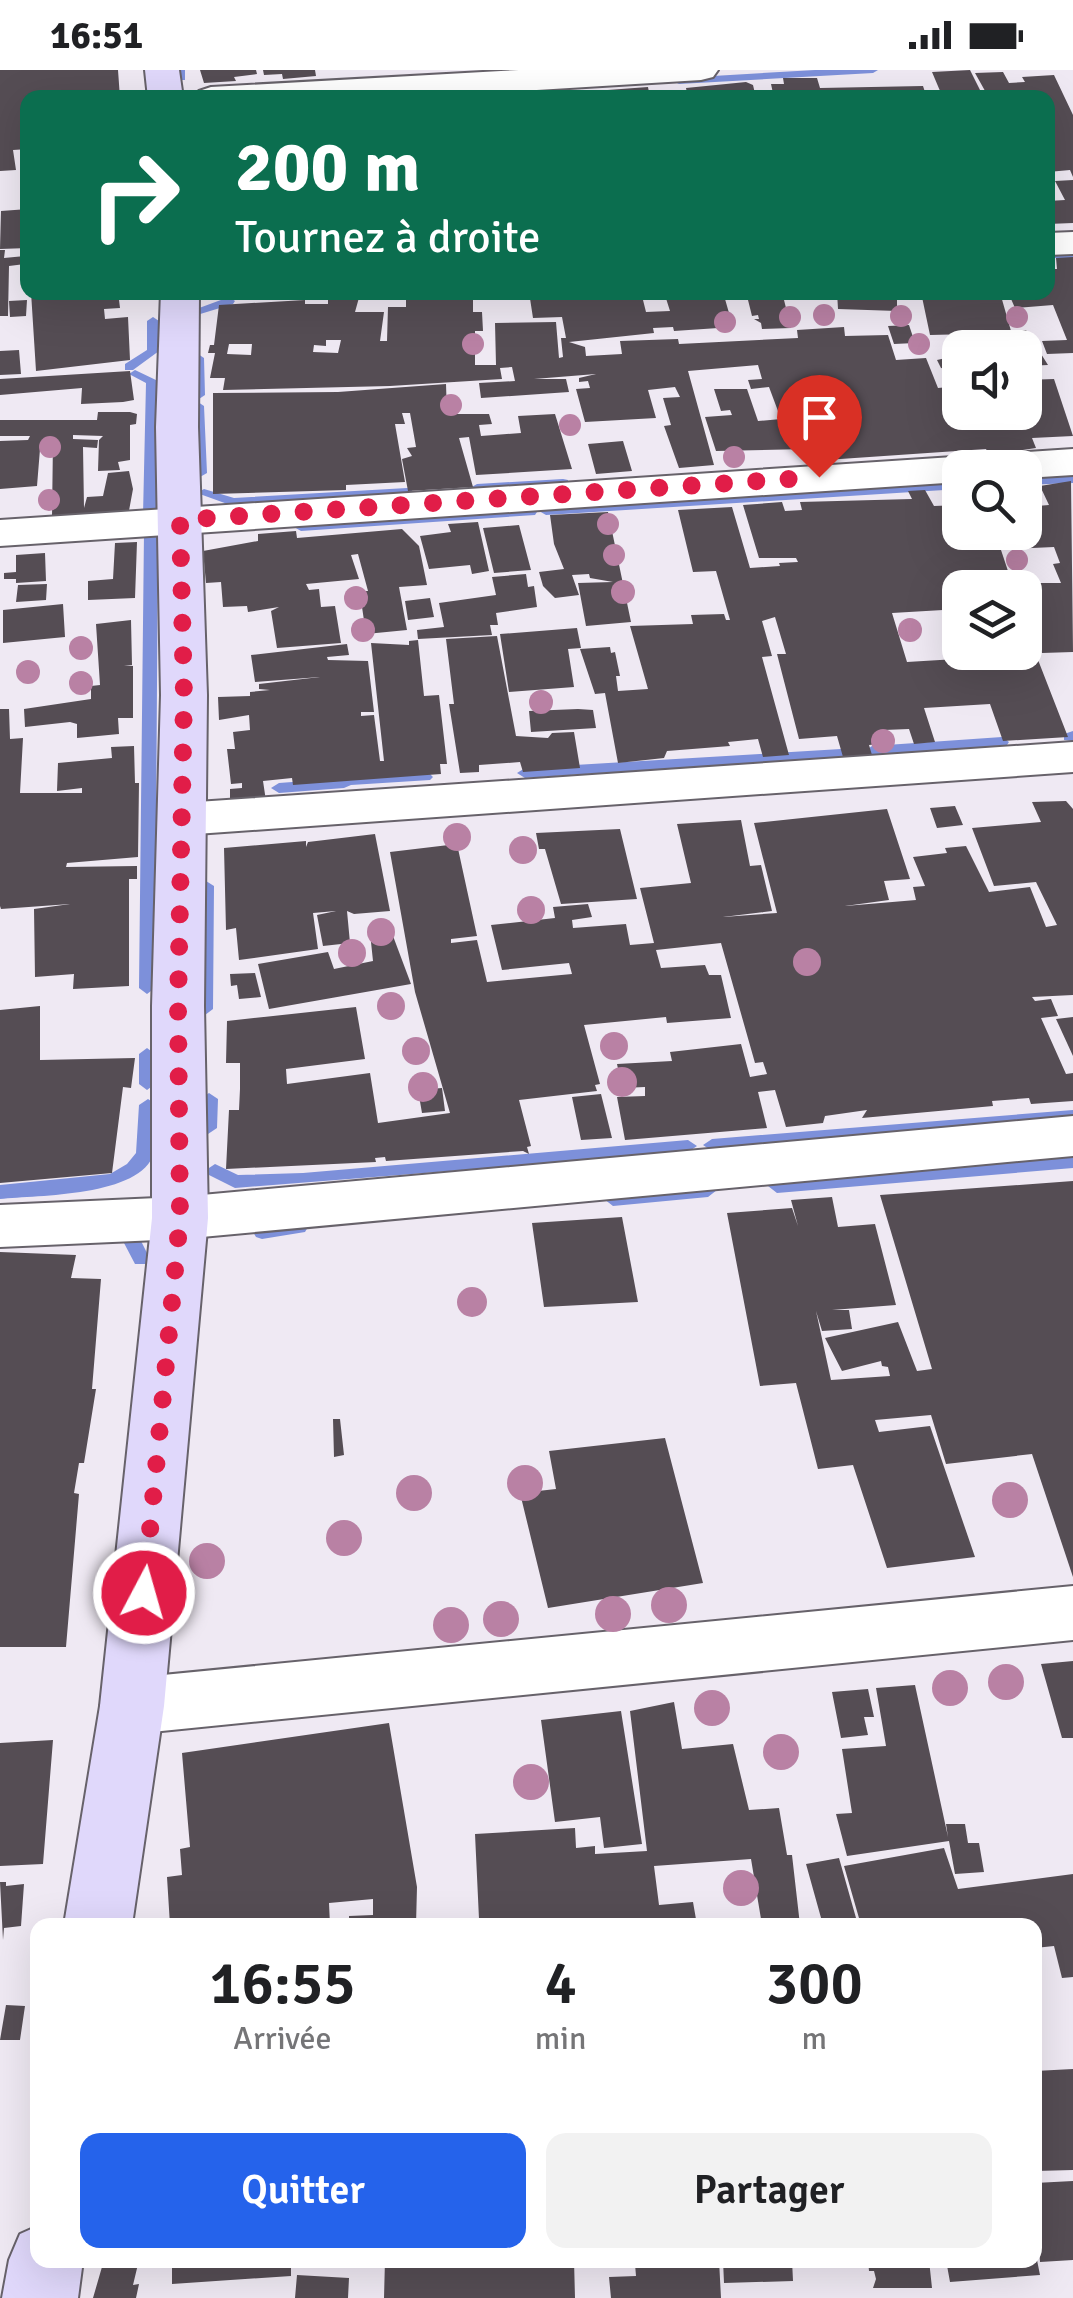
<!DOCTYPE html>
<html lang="fr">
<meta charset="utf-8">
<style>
:root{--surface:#fff;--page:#f2f2f2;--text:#202124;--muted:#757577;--accent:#2563eb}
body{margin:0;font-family:Signika,sans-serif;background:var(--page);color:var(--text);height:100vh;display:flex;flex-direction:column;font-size:38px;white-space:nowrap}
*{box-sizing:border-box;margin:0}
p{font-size:32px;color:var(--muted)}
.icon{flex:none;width:55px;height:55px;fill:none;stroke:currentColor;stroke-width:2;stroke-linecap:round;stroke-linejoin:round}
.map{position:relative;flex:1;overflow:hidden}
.drawer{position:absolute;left:30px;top:1848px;width:1012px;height:350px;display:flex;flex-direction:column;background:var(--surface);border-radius:20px;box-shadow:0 10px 40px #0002}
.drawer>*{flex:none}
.guide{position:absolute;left:20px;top:20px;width:1035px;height:210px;border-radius:20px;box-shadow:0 10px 40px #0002;background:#0b6e4f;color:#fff;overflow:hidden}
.fabs{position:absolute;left:942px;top:260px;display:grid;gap:20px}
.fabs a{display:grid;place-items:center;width:100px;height:100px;border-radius:20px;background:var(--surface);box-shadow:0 10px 40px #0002;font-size:50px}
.pin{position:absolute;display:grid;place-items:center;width:85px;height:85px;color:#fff;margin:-102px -42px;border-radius:50% 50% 50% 0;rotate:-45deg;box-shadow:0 0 10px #0007}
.pin .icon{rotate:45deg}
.me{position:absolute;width:110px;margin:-55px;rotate:6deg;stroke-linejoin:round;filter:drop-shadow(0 0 8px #0008)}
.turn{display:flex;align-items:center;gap:35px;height:210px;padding:0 50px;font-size:45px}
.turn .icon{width:130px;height:130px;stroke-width:2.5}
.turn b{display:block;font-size:70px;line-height:85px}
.eta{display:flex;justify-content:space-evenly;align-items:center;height:170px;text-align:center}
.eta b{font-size:60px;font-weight:600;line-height:70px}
.cta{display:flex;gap:20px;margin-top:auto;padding:20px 50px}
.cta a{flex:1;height:115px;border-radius:20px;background:var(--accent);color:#fff;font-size:40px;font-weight:600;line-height:115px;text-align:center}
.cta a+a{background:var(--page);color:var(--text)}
.status{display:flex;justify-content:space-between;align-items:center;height:70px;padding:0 50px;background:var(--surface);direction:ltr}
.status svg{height:28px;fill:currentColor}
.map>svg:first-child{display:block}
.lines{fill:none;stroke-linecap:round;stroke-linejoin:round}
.stream{fill:#7d90da;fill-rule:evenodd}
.building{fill:#554d54;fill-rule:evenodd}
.minor-casing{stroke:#67626a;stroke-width:4}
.tertiary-casing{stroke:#67626a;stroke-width:4}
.secondary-casing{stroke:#67626a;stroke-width:4}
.minor{fill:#fff;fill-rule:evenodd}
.tertiary{fill:#fff;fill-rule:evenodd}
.secondary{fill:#e0d8fb;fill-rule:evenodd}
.tree{fill:#b981a4}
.route{stroke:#e11d48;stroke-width:18;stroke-dasharray:0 32.4}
</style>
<div class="status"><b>16:51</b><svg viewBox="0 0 49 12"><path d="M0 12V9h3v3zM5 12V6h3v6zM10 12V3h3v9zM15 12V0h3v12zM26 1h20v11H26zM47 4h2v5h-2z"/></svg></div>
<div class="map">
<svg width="1073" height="2228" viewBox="0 0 1073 2228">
<rect width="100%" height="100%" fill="#efe9f3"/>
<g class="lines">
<path class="stream" d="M175,0h10v10h-8z
M815,0h63l-5,3 -194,11 -6,-3 6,-3z
M1073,180v8h-25v-6z
M229,227l6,4 -2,3 -36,11 -6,-4z
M153,247l6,4v30l-26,19h-8v-6l22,-14v-29z
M198,284l6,4 1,37 -6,4 -6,-4 -1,-37z
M135,300l23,11 -1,134 -7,4 -7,-4 3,-132 -17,-9z
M198,332l6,4 3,67 -7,4 -7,-4 -1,-67z
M1073,405v8l-48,2v-8z
M563,409l5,1v6l-91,6 -7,-4 7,-4z
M960,411v8l-414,26 -7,-4 7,-4z
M407,418l5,1v6l-179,11 -36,-13 7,-4 30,9z
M530,438l7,4 -2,3 -234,16 -7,-4 7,-4z
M151,458l7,4 -3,456 -8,6 -8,-6 5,-456z
M1073,661v10l-9,-1v-6z
M1002,667l7,5 -2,3 -135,11 -7,-5 7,-5z
M841,679l5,2 2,3 -2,3 -321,21 -8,-5 8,-5z
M425,702l5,2 3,3 -3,3 -79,5 -7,3 -65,5 -8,-5 8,-5z
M206,811l8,5 -1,123 -8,6 -8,-6 1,-123z
M147,978l8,6v30l-8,6 -8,-6v-30z
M209,1023l9,6 -1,29 -9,6 -9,-6 1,-29z
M148,1029l9,6c-1,15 1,34 -3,48 -13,44 -116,42 -154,46v-14l110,-11 17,-10 9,-11 3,-48z
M1073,1040v12l-361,29 -9,-6 9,-6z
M688,1070l9,6 -9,6 -453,36 -26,-13 -3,-5 9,-6 23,11 65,-2z
M1073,1086v12l-296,25 -9,-7 9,-7z
M708,1113l9,7 -9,7 -95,9 -9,-7 9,-7z
M299,1150l6,2 3,5 -3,5 -43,7 -6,-2 -3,-5 3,-5z
M112,1154l25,9 13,26 -3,5h-12l-11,-21 -18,-7 -3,-5 3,-5z"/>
</g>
<path class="building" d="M0,0h118l2,28h-92v51l-15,1 3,20 -16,1z
M200,0h56l1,4 -23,3 2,4 -32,2z
M263,0h52l1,6 -33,3 -1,-5 -18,1z
M970,0l14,28h-41l-11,-26z
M1003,2l6,11 16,-1 -3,-5 32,-2 19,40v62l-3,-7 -22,2v-74h-59l-14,-25z
M783,8h34l3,10 103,-2 4,12h-153l-3,-14h13z
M746,12l7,3 3,13h-68l-2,-10z
M648,17l2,11h-81l-2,-5z
M1073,110v43l-25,1v-23l17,-1 -10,-19z
M28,139v39l-28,1 1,-38z
M0,180h5l-1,8 21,-2v8l-16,2 -1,50h-8z
M1073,187v96l-26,1 -5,-13 25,-1 -14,-35 -38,3 -7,-16h40v-23h9l-1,-11z
M31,222h87l2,16 -16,1 1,10 23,-2 2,43 -94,11z
M473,222v20h9l1,19h-8v34h21l-1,-42 61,-1 3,36 4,-1 -2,-19h5l-4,-21 -29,1 -4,-26h54l3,8 56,-4 4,16 24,-1 -6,-19h59l10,35 -59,4 -1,-4 -20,1 1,5 -85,9 16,5 1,9 36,-2 -2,-13 58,-2 1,5 119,-6 -1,-8 47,-3 1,9 43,-1 8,25 30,-2 12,30 22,-2 -5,-12 5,-1v39h65v-32l29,-1 19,57 -41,2 4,10 -47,7 -3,-6 -175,12 -4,-12 -91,2 -11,-34 27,-2 -2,-5 -9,1 -7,-22h33l11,32 23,-2 -12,-32 -18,2 -3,-9 14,-1 -4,-14 -70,6 26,94 -35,3 -15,-42 7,-1 -8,-27 17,-1 -5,-10 -27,3 8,28 -71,4 -9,-33 14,-1 -2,-7 -9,1v-4l17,-4 -62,5h32l3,13 -88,6 -2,-15 36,-2 -3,-14 -12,1 2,11 -112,7 -167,4 2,-12h-15l5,-25h-7l2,-8h4l5,-40 86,-5v4h23v7v-17h32l-5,18h29l-4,29h7l1,-34h18v-14zM326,270h15l-3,13 -25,-1 1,-7 12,1zM229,274h23l-1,11 -24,-1z
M746,222h36l9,36 -29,1 -1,-6 -7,-4h5l-1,-4 -6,1z
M837,222h60v19l-59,-2z
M1001,226l10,35 15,-1 22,35 -23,1v-18h-7l-7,-15 -81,2 -8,-38z
M27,230l-1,16 -16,1 -1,-16z
M909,255l6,18 -21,1 -6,-18z
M983,273l1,5h-24v23l-19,-3 -4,-8 18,-4 -4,-11z
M19,280l2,24 -21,1v-24z
M130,301l4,29 -11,2 -42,2 1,-16 -82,7v-16z
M446,314l1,30h42l3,10 -13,1 2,11 40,-3 -3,-17 37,-2 17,55 -96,6 -7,-38 -10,1 14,49 -65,4 -6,-32 10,-3 -5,-8 9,-1 -6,-34h-8l3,11h-10l10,58 -59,3v5l-133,4v-101l125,-1z
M98,342h32l7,2 -1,10 -6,1v35l-12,2 2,8 -22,1 1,-31 4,-4 -30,-1v4l25,1 -1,8 -14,-1 1,61 3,-11 16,-1 5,-23 21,-2 4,18 -5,27 -76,1 1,-77 -3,8 -10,1 -3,37 -37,3v-48l28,-1 2,-4h-30v-16h97z
M623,371l9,30 -36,3 -8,-30z
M1071,411l2,171 -31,1 -17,-42 14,-3v-3l-14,1v-18h-65v21l-68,4 15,49 66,-4 -2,-6h54v-4l8,-1 35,90 -65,4 -13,-37 -66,4 11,34 -21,2 -5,-15 -25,1 4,13 -19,2 3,10 -29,2 -6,-21 -38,3 -22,-85h9l-11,-37 -13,4 10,35 -10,1 27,98 -26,2 -5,-18 -30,3 2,4 -63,5 -3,7 -46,5 -13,-70 -10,1 -15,-45 30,-2 1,6 4,-1 5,24h-4l2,15 30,-2 -18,-63 63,-2 -2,-9 33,-1 2,6h4l-14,-49 -23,1 -15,-62 54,-3 18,61 30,-2 -1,-3 19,-1 -2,-4h-37l-16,-53 39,-3 3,9 17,-1 -2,-8 112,-3 -4,-8 17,-1 9,16 26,-1v27h35l17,51h49l-8,-19 7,-1 -6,-16 -42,2 -12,-17h25v-25l24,-2 -9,-19z
M608,442l23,110 -45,4 -8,-43 35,-1 -23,-4 -1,-4 -17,1 7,20 -24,3 -12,-12 -4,-14 25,-3 -10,-25 -4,-29z
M478,452l11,49 -17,3 -2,-9 -41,4 -9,-33 31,-4 -3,-8z
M519,455l12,45 -37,3 -11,-45z
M402,459l17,17 8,39 -28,2 8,43 -41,4 -4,-27 3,-1 -1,-15h4l-10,-37 -7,1 8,24 -53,5 3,6 10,-1 2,18 14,-1 6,37 -64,5 -6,-37 8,-4 -31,5 -1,-6 -24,1 -2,-25 -15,1 -3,-32 55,-10v-7l38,-3 1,7z
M137,472l-2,56 -47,2v-19l25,-2 2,-36z
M45,483l1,28 -30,2v-4h-12v-6l12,-1v-17z
M526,504l2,13 6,-1 3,21 -41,6 2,12h-8l2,10 -74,4 -1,-9 27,-3 -5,-24 57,-8 -4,-18z
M47,514l-1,16 -30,2 2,-17z
M430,528l4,19 -26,3 -3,-19z
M63,534l2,33 -62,6v-33z
M131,550l1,45h-8l9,1v52h-15l1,16 -42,4v-14l-7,-2 -45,5 -1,-18 67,-10v-13l9,-1 -4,-61z
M577,558l4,20 -13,1 6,38 -65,5 -9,-58z
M497,566l19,100 32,2 4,-5 22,-1 6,36 -57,4 -3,-10 -41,3v7l-19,1 -11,-69h5l-8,-65z
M418,570l6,56 15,-1 8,69h-7l1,10 -148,11 -1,-7 -29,3 3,20 -36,-2v-10l12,-1v-5l-11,1 -4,-35h8l-2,-17 17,-2 -1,-15 -30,5 -1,-23 32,-1v-4l20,-2 -11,-1v-5l61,-7 -65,5 -4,-27 96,-11 2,11 -22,2 1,3 40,1 6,51h-13v4l13,-1 6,46h4l-13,-118 38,2v-4z
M0,639h9l1,30 13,-1 -3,55h62v-5l-25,3 1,-28 54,-5 -1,-11 23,-1 1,37h4l-1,74 -71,6 -1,4 71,-1v13h-8v107l-56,3 1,-15 -39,3 -1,-68 36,-5 -69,5 -1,-3z
M578,639l15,1 3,18 -65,4 -2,-21z
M1066,731l7,8v186l-41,2 3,4 16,-2 7,17 -17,2 25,56 7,-1v28l-42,3 -2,-6 -37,3 1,5 -131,12 5,-8 -42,6 -2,7 -37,4 -11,-37 -17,2 9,36 -142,12 -8,-43 28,-1v-9l-23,1 -5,-24 55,-3 -2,-9 71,-8 9,33 17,-3 -4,-12 -8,1 -34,-120 -65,7 5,18 44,-3 4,10h12l10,43 -64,5 -1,-6 -82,8 16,59 -5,1 2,6 -78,9 12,46 -4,1 2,7 -6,-3 -137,10 -1,-4 -10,1 1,4 -150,7 3,-59h10l1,-21v-26h-14l1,-42 129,-14 9,52 -79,10 1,15 83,-11 8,50 72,-10 -35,-121 -25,-140 67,-8 20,92 -26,3v4l26,-3 10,42 85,-8 -3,-11 -67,7 -11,-45 64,-7 -2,-11 35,-3 4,13 -20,3 1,8 53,-4 4,21 24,-2 -14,-55 51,-5 -14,-59 64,-4 9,46 11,-1 11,46 -49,6 54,-4 -23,-90 133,-14 23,70 -26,2 5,19 -44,6 71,-6 -3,-13 12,-1 -12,-29 34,-4 -2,-5 21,-2 23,46 41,-5 16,40 11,-2 -21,-43 -42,4 -22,-58 69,-6 -9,-20z
M955,736l8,19 -26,3 -7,-20z
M620,759l17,70 -76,5 -16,-55h-6l-3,-16z
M375,764l15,77 -36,3 -7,-3 3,32 -27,3 -6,-31 19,-4 -23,2 5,36 -79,11 -3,-32 -10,2 -2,-82 82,-7v6l2,-5z
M393,866l18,48 -142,25 -11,-45 70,-12 6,17 39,-8 -2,-19z
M255,903l6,24 -22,2 -2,-14 -6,1 -1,-12z
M40,936v54l95,-2 -4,30 -8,-1 -11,86 -112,10v-173z
M1073,947v39l-17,-37z
M442,1018l3,23 -23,2 -4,-23z
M601,1024l11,44 -31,2 -9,-43z
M1073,1111v396l-41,-123 -86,10 -15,-49 -56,5 4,12 51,-6 45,131 -88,11 -34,-103 -35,4 -22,-86 -36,3 -33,-173 65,-5 6,18 -7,-26 41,-3 6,30 37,-3 21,81 -64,5h17l3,19 -30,2 -6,-20 15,69 59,-4 -2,-9 -6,-1 -1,-5 -39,10 -17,-33 73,-16 19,49 15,-2 -52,-174z
M622,1147l16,85 -94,5 -12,-84z
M0,1182l76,3 -5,23 30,1 -9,110h4l-12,74h-5l-5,30 5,1 -13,153h-66z
M333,1349h7l4,36 -10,2z
M665,1368l38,145 -155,25 -28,-115 36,-4 -7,-38z
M1073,1591v77h-11l-21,-74z
M915,1615l33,152 -2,-13h19l3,19h11l5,29 -29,2 -6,-33 -102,15 -11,-42 16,-1 -10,-64 44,-3 -10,-58z
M868,1619l6,28h-10l4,18 -27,3 -9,-46z
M674,1632l8,47 51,-5 16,66 30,-2 8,47h5l8,70h-38l-11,-66 -97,7 5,39 34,-3 4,23h-206l-1,-7 -11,1 -4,-85 100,-6 1,20 19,-2v8l52,-3 -17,-140z
M621,1641l21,133 -38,4 -4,-31 -45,5 -14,-102z
M389,1653l28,164 -1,38h-67v-9l24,-1v-16l-44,4 1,22h-160l-3,-48 15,-2 -2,-26 10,-2 -8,-94z
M53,1670l-10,124 -43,2v-123z
M944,1778l14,41 115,-15v103l-11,1 -8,-32 -19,2v-23h-174l-17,-59z
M839,1788l19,67h-35l-17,-61z
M0,1812h6v4l18,-2 -3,42 -17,2 -1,12z
M6,1935l19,1 -5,34h-20z
M1073,1999v101l-38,1v-100z
M1073,2111v79l-33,2 -5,-79z
M104,2190h35l-6,25 6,-1 -3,14h-43z
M172,2190h119v16l-119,8z
M385,2190h189l1,38h-191z
M580,2190h139l2,38h-110l-2,-21 27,-1 -1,-12 -55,4z
M723,2190h69l1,21 -69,2z
M868,2190h61l3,28h-59l3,-9 -2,-8h-5z
M946,2190h91l3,15 -90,7z
M297,2205l52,3 -1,20h-53z"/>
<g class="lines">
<g class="minor-casing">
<path id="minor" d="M519,0h199l-5,7 -12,3 -298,18h-209l5,-7 12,-4z
M1073,162v22l-25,1v-22z
M1073,379v26l-48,3v-10h-65v14l-960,64v-26z
M1073,672v30l-891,63 -17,-5 -7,-11 7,-11 17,-5z
M1073,1046v40l-893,83 -20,-6 -8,-15 8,-15 20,-6z
M1073,1516v54l-941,94 -23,-8 -9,-20 9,-20 23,-8z"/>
</g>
<g class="tertiary-casing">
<path id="tertiary" d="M180,1127l20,6 8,15 -8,15 -20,6 -180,8v-42z"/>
</g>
<g class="secondary-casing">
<path id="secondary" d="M145,0h34l4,28h-35z
M161,222h38l-1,135 9,268 -3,311 4,212 -44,488 -32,219h-68l36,-219 52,-488v-212l9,-311 -5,-268z
M38,2156v34h45l-5,38h-76l7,-38 11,-26z"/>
</g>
<use href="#minor" class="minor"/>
<use href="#tertiary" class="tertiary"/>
<use href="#secondary" class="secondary"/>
</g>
<g class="tree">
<circle cx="824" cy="245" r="11"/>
<circle cx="901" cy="246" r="11"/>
<circle cx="790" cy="247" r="11"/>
<circle cx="1017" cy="247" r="11"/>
<circle cx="725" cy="252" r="11"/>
<circle cx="473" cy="274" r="11"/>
<circle cx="919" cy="274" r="11"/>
<circle cx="451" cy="335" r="11"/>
<circle cx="570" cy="355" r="11"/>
<circle cx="50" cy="377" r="11"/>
<circle cx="734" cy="387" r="11"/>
<circle cx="49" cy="430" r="11"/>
<circle cx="608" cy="454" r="11"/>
<circle cx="614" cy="485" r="11"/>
<circle cx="1017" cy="490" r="11"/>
<circle cx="623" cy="522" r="12"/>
<circle cx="356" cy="528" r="12"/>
<circle cx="363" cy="560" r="12"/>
<circle cx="910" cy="560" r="12"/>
<circle cx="81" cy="578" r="12"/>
<circle cx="28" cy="602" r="12"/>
<circle cx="81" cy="613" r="12"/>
<circle cx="541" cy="632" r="12"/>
<circle cx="883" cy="671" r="12"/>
<circle cx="457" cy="767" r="14"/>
<circle cx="523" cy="780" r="14"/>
<circle cx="531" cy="840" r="14"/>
<circle cx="381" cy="862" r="14"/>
<circle cx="352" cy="883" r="14"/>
<circle cx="807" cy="892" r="14"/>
<circle cx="391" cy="936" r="14"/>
<circle cx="614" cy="976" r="14"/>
<circle cx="416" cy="981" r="14"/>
<circle cx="622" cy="1012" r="15"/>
<circle cx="423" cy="1017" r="15"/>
<circle cx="472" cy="1232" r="15"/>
<circle cx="525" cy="1413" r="18"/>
<circle cx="414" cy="1423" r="18"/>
<circle cx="1010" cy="1430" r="18"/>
<circle cx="344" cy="1468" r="18"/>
<circle cx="207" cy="1491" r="18"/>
<circle cx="669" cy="1535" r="18"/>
<circle cx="613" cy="1544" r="18"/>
<circle cx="501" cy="1549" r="18"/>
<circle cx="451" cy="1555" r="18"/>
<circle cx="1006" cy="1612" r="18"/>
<circle cx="950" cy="1618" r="18"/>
<circle cx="712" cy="1638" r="18"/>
<circle cx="781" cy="1682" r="18"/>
<circle cx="531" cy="1712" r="18"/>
<circle cx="741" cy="1818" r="18"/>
</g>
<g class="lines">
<path class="route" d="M144,1523l36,-375 -2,-212 6,-310 -4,-176 639,-43"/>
</g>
</svg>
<div class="fabs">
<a><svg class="icon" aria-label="sound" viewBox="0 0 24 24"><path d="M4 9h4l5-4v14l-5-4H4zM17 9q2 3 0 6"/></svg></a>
<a><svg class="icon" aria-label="search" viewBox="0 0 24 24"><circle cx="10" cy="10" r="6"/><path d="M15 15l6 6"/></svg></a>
<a><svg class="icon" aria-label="layers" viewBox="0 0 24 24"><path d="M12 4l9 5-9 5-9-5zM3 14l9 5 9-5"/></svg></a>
</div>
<div class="pin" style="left:819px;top:407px;background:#d93025"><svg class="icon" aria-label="arrive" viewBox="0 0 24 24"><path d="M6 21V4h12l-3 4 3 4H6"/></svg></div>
<svg class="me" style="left:144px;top:1523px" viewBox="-20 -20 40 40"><circle r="17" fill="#e11d48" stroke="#fff" stroke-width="3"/><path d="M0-11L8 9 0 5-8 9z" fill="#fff"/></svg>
<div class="guide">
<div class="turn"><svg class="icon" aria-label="right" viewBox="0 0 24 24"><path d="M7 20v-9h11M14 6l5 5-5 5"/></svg><div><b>200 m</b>Tournez à droite</div></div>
</div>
<section class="drawer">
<div class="eta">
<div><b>16:55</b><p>Arrivée</p></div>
<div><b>4</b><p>min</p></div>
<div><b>300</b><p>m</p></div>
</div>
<div class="cta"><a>Quitter</a><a>Partager</a></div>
</section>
</div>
